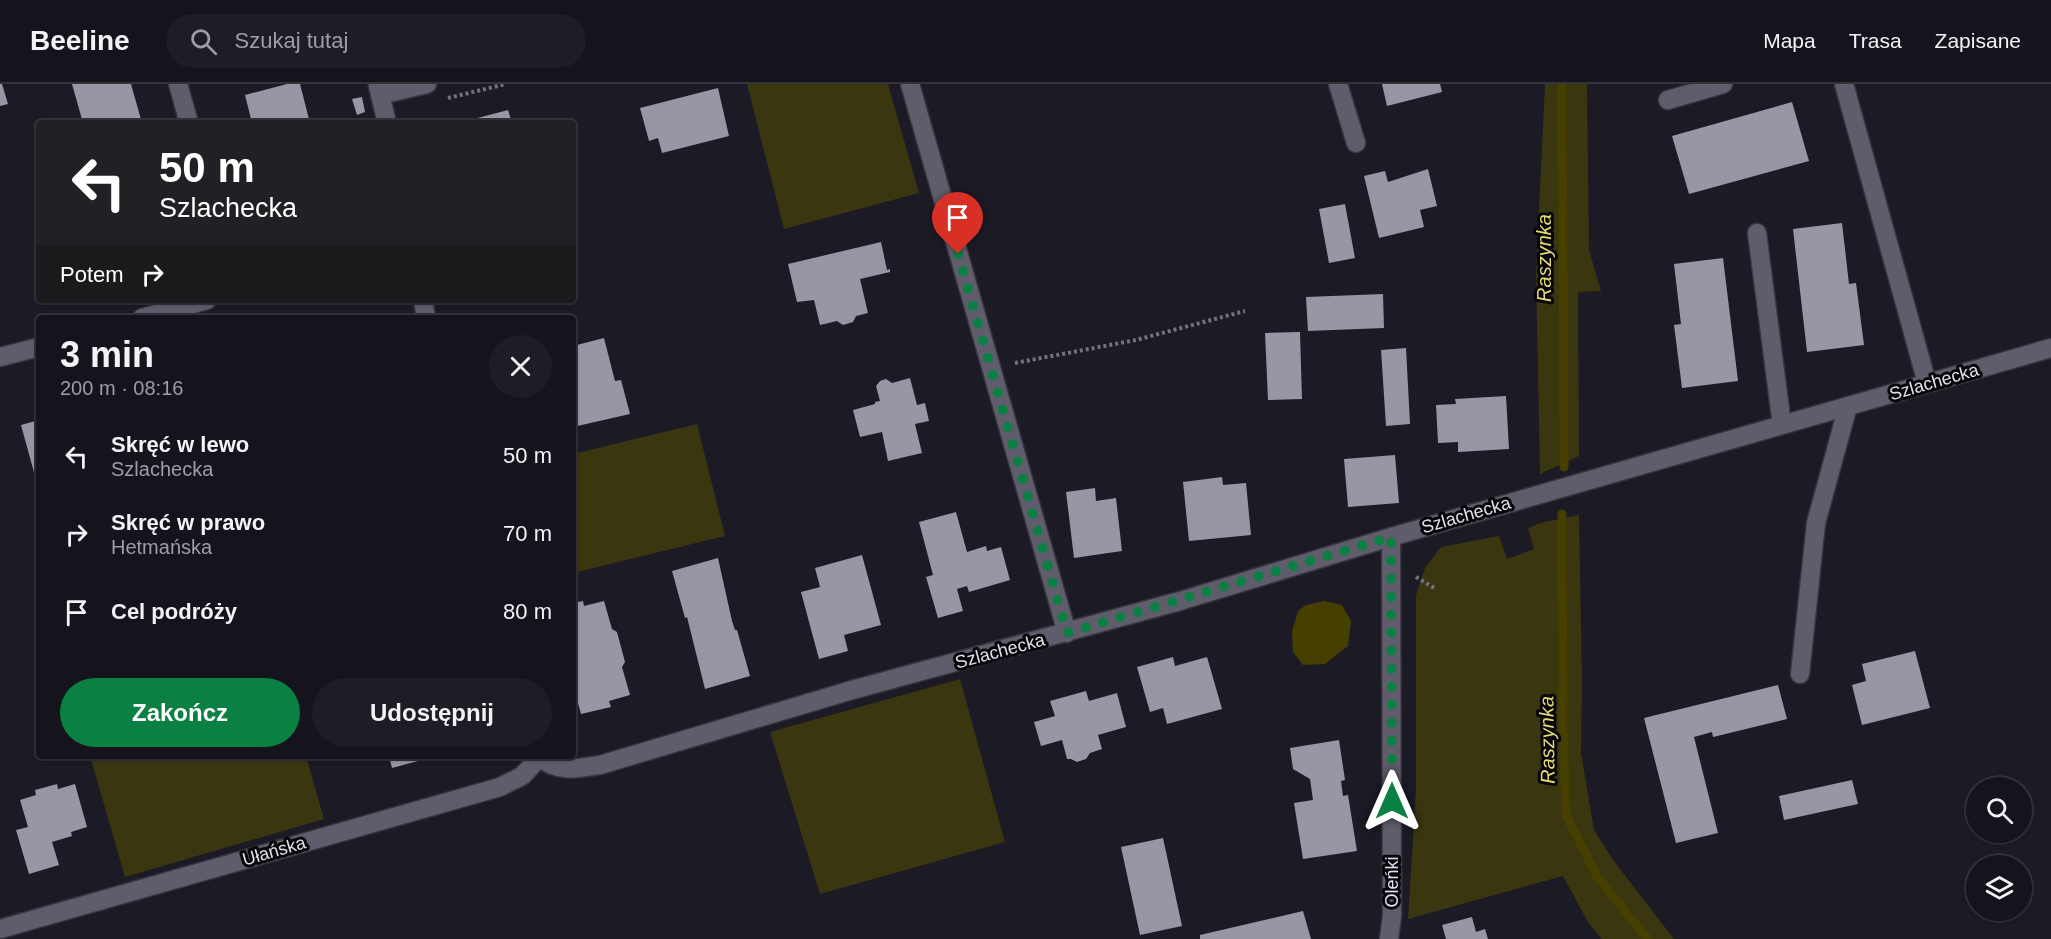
<!DOCTYPE html>
<html lang="pl">
<meta charset="utf-8">
<style>
:root{--surface:#15141c;--page:#1e1d25;--text:#f1f3f6;--muted:#9d9ea3;--line:#34333b;--accent:#0b8043}
body{margin:0;font-family:Helvetica,sans-serif;background:var(--page);color:var(--text);height:100vh;display:flex;flex-direction:column;font-size:22px;white-space:nowrap}
*{box-sizing:border-box;margin:0}
p{font-size:20px;color:var(--muted)}
.icon{flex:none;width:33px;height:33px;fill:none;stroke:currentColor;stroke-width:2;stroke-linecap:round;stroke-linejoin:round}
.map{position:relative;flex:1;overflow:hidden}
.details{position:absolute;left:36px;top:231px;width:540px;height:444px;display:flex;flex-direction:column;background:var(--surface);border-radius:6px;box-shadow:0 2px 4px #0004,0 0 0 2px var(--line)}
.details>*{flex:none}
.banner{position:absolute;left:36px;top:36px;width:540px;height:183px;border-radius:6px;box-shadow:0 2px 4px #0004,0 0 0 2px var(--line);background:#202124;color:#fff;overflow:hidden}
.buttons{position:absolute;left:1966px;top:693px;display:grid;gap:12px}
.buttons a{display:grid;place-items:center;width:66px;height:66px;border-radius:50%;background:var(--surface);box-shadow:0 2px 4px #0004,0 0 0 2px var(--line);font-size:30px}
.pin{position:absolute;display:grid;place-items:center;width:51px;height:51px;color:#fff;margin:-62px -26px;border-radius:50% 50% 50% 0;rotate:-45deg;box-shadow:0 0 6px #0007}
.pin .icon{rotate:45deg}
.me{position:absolute;width:66px;margin:-33px;rotate:0deg;stroke-linejoin:round;filter:drop-shadow(0 0 4px #0008)}
.turn{display:flex;align-items:center;gap:21px;height:126px;padding:0 24px;font-size:27px}
.turn .icon{width:78px;height:78px;stroke-width:2.5}
.turn b{display:block;font-size:42px;line-height:51px}
.then{display:flex;align-items:center;height:57px;padding:0 24px;background:#0003;gap:12px;font-size:22px}
.round{display:grid;place-items:center;flex:none;width:63px;height:63px;border-radius:32px;background:var(--page)}
.head{display:flex;align-items:center;justify-content:space-between;height:102px;padding:0 24px}
h1{font-size:36px;font-weight:600;line-height:45px}
.cta{display:flex;gap:12px;margin-top:auto;padding:12px 24px}
.cta a{flex:1;height:69px;border-radius:36px;background:var(--accent);color:#fff;font-size:24px;font-weight:600;line-height:69px;text-align:center}
.cta a+a{background:var(--page);color:var(--text)}
ul{padding:0;list-style:none}
li{display:flex;align-items:center;gap:18px;height:78px;padding:0 24px}
li div{flex:1}
li b{display:block;font-size:22px}
li em{font-style:normal}
header{display:flex;align-items:center;gap:36px;box-sizing:border-box;height:84px;padding:0 30px;background:var(--surface);border-bottom:2px solid var(--line)}
header strong{font-size:28px}
nav{display:flex;gap:33px;margin-inline-start:auto;font-size:21px}
.search{width:420px;height:54px;background:var(--page);display:flex;align-items:center;gap:15px;box-sizing:border-box;padding:0 21px;border-radius:33px;color:var(--muted);font-size:22px}
.map>svg:first-child{display:block}
.green{fill:#3a3610}
.water{fill:#453f00}
.lines{fill:none;stroke-linecap:round;stroke-linejoin:round}
.stream{stroke:#453f00;stroke-width:9}
.building{fill:#9895a5}
.minor-casing{stroke:#37353e;stroke-width:21}
.path{stroke:#74727c;stroke-width:4;stroke-dasharray:3 3;stroke-linecap:butt}
.minor{stroke:#5f5d6b;stroke-width:18}
.route{stroke:#0b8043;stroke-width:10;stroke-dasharray:0 18}
.labels{text-anchor:middle;stroke-width:6;stroke-linejoin:round;paint-order:stroke}
.street-label{font-size:18px;fill:#e1e0e8;stroke:#06060a}
.water-label{font-size:20px;font-style:italic;fill:#e5da73;stroke:#06060a}
</style>
<header>
<strong>Beeline</strong>
<div class="search"><svg class="icon" aria-label="search" viewBox="0 0 24 24"><circle cx="10" cy="10" r="6"/><path d="M15 15l6 6"/></svg>Szukaj tutaj</div>
<nav><a>Mapa</a><a>Trasa</a><a>Zapisane</a></nav>
</header>
<div class="map">
<svg width="2051" height="855" viewBox="0 0 2051 855">
<rect width="100%" height="100%" fill="#1c1a25"/>
<path class="green" d="M747,0h141l31,109 -135,36z
M1545,0h42l2,166 12,41 -23,1 1,164 -39,18 -4,-201z
M697,340l28,112 -152,37v-119z
M1579,431l3,168 -1,70 13,77 19,30 61,79h-72l-14,-17 -25,-46 -155,43 8,-129v-195l9,-27 16,-21 58,-11 8,23 27,-10 -6,-21 12,-5z
M960,595l45,163 -185,52 -50,-162z
M90,672h216l18,63 -199,58z"/>
<path class="water" d="M1324,517l18,4 9,16 -3,25 -23,18 -22,1 -10,-13 -1,-21 6,-20 8,-6z"/>
<g class="lines">
<path class="stream" d="M1562,0l2,383
M1562,430l1,211 3,90 32,63 50,61"/>
</g>
<path class="building" d="M0,0h2l6,20 -8,2z
M72,0h59l11,39h-59z
M287,0h13l10,39h-58l-7,-28z
M1382,0h58l2,8 -55,14z
M718,4l11,48 -67,17 -4,-15 -9,3 -9,-33z
M362,13l3,15 -8,3 -5,-16z
M1792,18l17,59 -120,33 -17,-58z
M508,26l4,13h-41l-1,-3z
M1428,85l9,37 -17,4 4,17 -45,11 -15,-62 21,-5 3,11z
M1345,120l10,54 -26,5 -10,-54z
M1842,139l7,61 7,-1 8,62 -57,7 -14,-123z
M881,158l6,28 3,-1v3l-30,7 8,34 -12,3 -3,6 -10,3 -6,-4 -17,4 -6,-25 -17,2 -9,-38z
M1723,174l15,123 -56,7 -8,-63 7,-1 -7,-60z
M1383,210l1,34 -76,3 -2,-34z
M1300,248l2,67 -34,1 -3,-67z
M604,254l11,43 6,-1 9,34 -57,13v-81z
M1406,264l4,76 -24,2 -5,-76z
M910,294l7,27 8,-2 4,18 -14,3 7,29 -34,8 -6,-29 -22,5 -7,-27 22,-6v-2l5,-1 -4,-15 4,-5 6,-2 6,4z
M1506,312l3,53 -51,3v-10l-20,1 -2,-38 20,-1 -1,-5z
M39,336v67h-1l-17,-62z
M1395,371l4,48 -51,4 -4,-48z
M1222,393l1,8 23,-2 5,52 -62,6 -6,-59z
M1095,404l1,13 20,-3 6,53 -48,7 -8,-66z
M956,428l11,40 19,-6 1,5 14,-4 9,33 -41,12 -2,-6 -10,3 6,22 -25,7 -12,-41 7,-2 -14,-53z
M862,471l19,70 -37,10 4,16 -29,8 -18,-67 19,-5 -5,-19z
M718,474l14,63 3,9h2l13,46 -45,13 -18,-72 -2,1 -13,-47z
M583,517l1,5 20,-5 8,28 5,3 8,30 -3,5 8,28 -21,6 2,6 -30,7 -5,-18 -3,1v-94z
M1915,567l15,57 -68,17 -10,-40 14,-4 -4,-17z
M1173,573l2,9 32,-9 15,52 -55,15 -4,-16 -13,4 -13,-45z
M1778,601l9,34 -74,18 -1,-5 -18,5 24,96 -42,10 -32,-125z
M1086,607l3,10 28,-8 9,34 -28,8 4,14 -12,4 -4,6 -9,3 -6,-3h-4l-5,-19 -21,6 -7,-24 21,-6 -5,-15z
M1339,656l6,40 -4,1 2,15 5,-1 9,56 -54,8 -9,-56 19,-3 -3,-21 -17,-10 -3,-21z
M389,672h44v1l-41,11z
M1852,696l6,24 -74,16 -5,-24z
M57,700l1,5 17,-5 12,43 -16,5 1,4 -20,6 7,23 -30,9 -13,-44 12,-3 -8,-27 16,-5 -1,-5z
M1163,754l19,88 -42,9 -19,-88z
M1303,827l8,28h-111v-4z
M1472,833l4,15 9,-3 3,10h-42l-4,-14z"/>
<g class="lines">
<g class="minor-casing">
<path id="minor" d="M178,0l11,39
M910,0l157,549
M1338,0l18,59
M1844,0l83,299
M378,2l9,37
M380,11l47,-11
M1668,16l55,-16
M1757,149l25,192
M423,216l3,18
M142,234l65,-18
M0,273l39,-10
M1800,590l16,-151 32,-117
M538,672c18,17 39,13 62,9l252,-75 328,-89 211,-64 660,-189
M0,845l500,-142 22,-11 17,-18
M1389,855l3,-23 -1,-379"/>
</g>
<path class="path" d="M448,14l58,-14
M1015,279l121,-23 109,-29
M1416,493l20,12"/>
<use href="#minor" class="minor"/>
</g>
<g class="lines">
<path class="route" d="M958,170l109,379 324,-96 1,264"/>
</g>
<g class="labels">
<g class="street-label">
<text transform="translate(1934 298) rotate(-16)" y="6">Szlachecka</text>
<text transform="translate(1466 431) rotate(-16)" y="6">Szlachecka</text>
<text transform="translate(1000 567) rotate(-15)" y="6">Szlachecka</text>
<text transform="translate(274 767) rotate(-16)" y="6">Ułańska</text>
<text transform="translate(1392 798) rotate(-90)" y="6">Oleńki</text>
</g>
<g class="water-label">
<text transform="translate(1544 174) rotate(-90)" y="7">Raszynka</text>
<text transform="translate(1547 656) rotate(-91)" y="7">Raszynka</text>
</g>
</g>
</svg>
<div class="buttons">
<a><svg class="icon" aria-label="search" viewBox="0 0 24 24"><circle cx="10" cy="10" r="6"/><path d="M15 15l6 6"/></svg></a>
<a><svg class="icon" aria-label="layers" viewBox="0 0 24 24"><path d="M12 4l9 5-9 5-9-5zM3 14l9 5 9-5"/></svg></a>
</div>
<div class="pin" style="left:958px;top:170px;background:#d93025"><svg class="icon" aria-label="arrive" viewBox="0 0 24 24"><path d="M6 21V4h12l-3 4 3 4H6"/></svg></div>
<svg class="me" style="left:1392px;top:717px" viewBox="-20 -20 40 40"><path d="M0-17L14 15 0 8-14 15z" fill="#0b8043" stroke="#fff" stroke-width="4"/></svg>
<div class="banner">
<div class="turn"><svg class="icon" aria-label="left" viewBox="0 0 24 24"><path d="M17 20v-9H6M10 6l-5 5 5 5"/></svg><div><b>50 m</b>Szlachecka</div></div>
<div class="then">Potem<svg class="icon" aria-label="right" viewBox="0 0 24 24"><path d="M7 20v-9h11M14 6l5 5-5 5"/></svg></div>
</div>
<section class="details">
<div class="head"><div><h1>3 min</h1><p>200 m · 08:16</p></div><a class="round"><svg class="icon" aria-label="close" viewBox="0 0 24 24"><path d="M6 6l12 12M18 6L6 18"/></svg></a></div>
<ul>
<li><svg class="icon" aria-label="left" viewBox="0 0 24 24"><path d="M17 20v-9H6M10 6l-5 5 5 5"/></svg><div><b>Skręć w lewo</b><p>Szlachecka</p></div><em>50 m</em></li>
<li><svg class="icon" aria-label="right" viewBox="0 0 24 24"><path d="M7 20v-9h11M14 6l5 5-5 5"/></svg><div><b>Skręć w prawo</b><p>Hetmańska</p></div><em>70 m</em></li>
<li><svg class="icon" aria-label="arrive" viewBox="0 0 24 24"><path d="M6 21V4h12l-3 4 3 4H6"/></svg><div><b>Cel podróży</b></div><em>80 m</em></li>
</ul>
<div class="cta"><a>Zakończ</a><a>Udostępnij</a></div>
</section>
</div>
